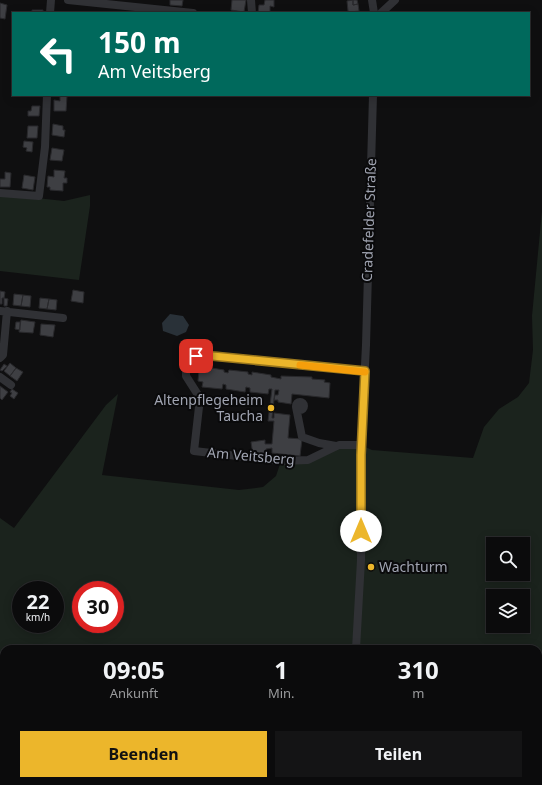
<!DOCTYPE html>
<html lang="de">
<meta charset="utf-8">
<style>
:root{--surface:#0b0b0c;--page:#141415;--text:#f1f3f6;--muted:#9a9b9d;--line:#2b2b2d;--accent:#ecb62b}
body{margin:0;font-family:"Noto Sans",sans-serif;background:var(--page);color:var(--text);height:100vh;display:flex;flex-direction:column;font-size:15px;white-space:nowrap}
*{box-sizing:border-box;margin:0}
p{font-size:13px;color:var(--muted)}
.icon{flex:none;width:22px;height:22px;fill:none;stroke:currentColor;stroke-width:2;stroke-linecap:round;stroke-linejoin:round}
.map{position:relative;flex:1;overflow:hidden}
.side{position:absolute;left:0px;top:645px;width:542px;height:140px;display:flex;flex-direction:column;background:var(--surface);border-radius:12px 12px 0 0;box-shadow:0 2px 10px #0003,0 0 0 1px var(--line)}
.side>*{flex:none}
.guide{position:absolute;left:12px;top:12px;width:518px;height:84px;border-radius:0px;box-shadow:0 2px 10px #0003,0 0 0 1px var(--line);background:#00695c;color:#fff;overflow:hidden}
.controls{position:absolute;left:486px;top:537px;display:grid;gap:8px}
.controls a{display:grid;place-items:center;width:44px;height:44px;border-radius:0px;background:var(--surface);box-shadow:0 2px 10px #0003,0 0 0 1px var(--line);font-size:20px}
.speed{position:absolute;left:12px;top:581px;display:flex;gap:8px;font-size:20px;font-weight:700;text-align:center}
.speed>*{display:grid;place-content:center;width:52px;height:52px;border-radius:50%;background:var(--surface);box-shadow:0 2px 10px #0003,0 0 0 1px var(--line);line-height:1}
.speed small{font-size:10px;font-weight:400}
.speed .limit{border:6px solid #d22;background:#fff;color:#111}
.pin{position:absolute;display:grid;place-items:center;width:34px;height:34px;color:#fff;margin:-17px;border-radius:8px;box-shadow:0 2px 6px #0006}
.me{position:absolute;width:44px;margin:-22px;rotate:0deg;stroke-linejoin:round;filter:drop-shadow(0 0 3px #0008)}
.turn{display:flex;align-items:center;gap:14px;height:84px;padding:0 20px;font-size:18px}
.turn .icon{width:52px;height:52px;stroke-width:2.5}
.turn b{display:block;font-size:28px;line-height:34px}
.eta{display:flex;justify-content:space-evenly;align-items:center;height:68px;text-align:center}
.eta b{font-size:24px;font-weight:700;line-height:28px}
.action{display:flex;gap:8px;margin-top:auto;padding:8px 20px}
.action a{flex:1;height:46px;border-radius:0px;background:var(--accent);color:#111;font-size:16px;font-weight:700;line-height:46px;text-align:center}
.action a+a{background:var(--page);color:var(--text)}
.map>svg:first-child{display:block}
.green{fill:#1b231d;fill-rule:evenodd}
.water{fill:#293138}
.building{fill:#3e3f43;stroke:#29292c}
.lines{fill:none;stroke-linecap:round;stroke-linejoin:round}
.minor{stroke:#303135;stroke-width:8}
.route-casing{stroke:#99761c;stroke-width:10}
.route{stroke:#ecb62b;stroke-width:7}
.slow{stroke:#f59e0b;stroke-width:7}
.poi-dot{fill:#ecb62b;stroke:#0a0a0b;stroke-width:1.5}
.labels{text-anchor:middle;stroke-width:4;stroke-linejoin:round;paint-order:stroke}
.street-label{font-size:14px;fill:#a0a4b1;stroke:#0a0a0b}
.poi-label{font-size:14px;fill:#a0a4b1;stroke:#0a0a0b;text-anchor:end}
</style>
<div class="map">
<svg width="542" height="785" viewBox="0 0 542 785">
<rect width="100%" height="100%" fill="#0f0f10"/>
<path class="green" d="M0,194l64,7 26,-6v11l-11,74 -79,-9z
M542,211v574h-542v-267l14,10 92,-123 12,-11 -16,81 137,15 24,-3 13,-11 5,-15 27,-1 31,-15h22l11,5 101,8 11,-31 15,-18 19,-12 11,-14 4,-33 -1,-34zM493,544h30v30h-30zM21,590h34v34h-34zM81,590h34v34h-34zM493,596h30v30h-30zM4,649h534v132h-534z"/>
<path class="water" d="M170,314l13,2 6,9 -3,7 -9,4 -14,-5 -1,-8z"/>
<path class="building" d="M170,0h13l-1,6 -12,-1z
M232,0h14l-2,12 -13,-2z
M265,0h9v7l-4,-1v7h-12l1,-8h5z
M353,0h4l1,4 -5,1z
M353,0v5l5,-1 1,7 -9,1 -2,-1 -1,-10z
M0,3l7,2 -2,14 -5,-1z
M32,10h11v3h-11z
M60,96h7l-1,15h-12v-11l6,1z
M32,106h8l-1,10h-11v-5h3z
M53,124l10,2v4h2l-1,7 -12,-2z
M28,126h10l-1,12h-10z
M24,141l9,1 -1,10 -6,-1 1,-3 -4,-1z
M52,148l12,2 -2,11 -12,-1z
M54,170l11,1 -1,7h3v5h-4v8l-13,-1v-3h-3l1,-11 6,1z
M5,172l6,1 -1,14h-10v-8h5z
M24,175l11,2 -2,13 -11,-2z
M73,290l11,2 -1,11 -12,-2z
M0,291l5,1 -1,6h-2v6h-2z
M14,294l9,1 -2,11 -8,-1z
M23,295l8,1 -1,11 -9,-1z
M4,298l4,1 -1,7h-3z
M40,298l9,1 -2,10 -8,-1z
M49,299l8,1 -1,10 -9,-1z
M21,320l14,2 -2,11 -14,-1z
M16,322h4v8l-5,-1z
M41,324l14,1 -2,12 -13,-2z
M10,363l6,5 -6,8 -6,-5z
M4,364l3,2 -5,5 -2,-1z
M205,367l19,3v2l4,1 1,-3 19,2v2l4,1v-3l19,3v2l10,2v-3l31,1v2l13,1 -1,2 6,1 -1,15 -37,-4 -1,10 -13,-2v-2h-4l1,-5h3l1,-5h-4l-3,28h2v-5l16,2 -2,23 14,1 -2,17 -28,-3v-5l-6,1 1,4 -14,2 -2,-13 14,-2v4h7l2,-23h-6l4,-32h-3l-1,5 -18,-2v-4l-4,-1 -1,5 -19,-3v-4l-3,-1 -1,5 -20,-2 1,-5 -5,-1 1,-11h5z
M16,368l7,4 -6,9 -7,-5z
M0,386l8,6 -6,8 -2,-2z
M12,389l6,4 -4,6 -4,-3 2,-3 -2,-1z
M538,694l4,1 -3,17h-1z
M474,781h15v4h-15z"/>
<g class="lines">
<path class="minor" d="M68,0l125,13
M251,0l1,13
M372,0l2,13
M50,13l1,-13
M381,13l14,-13
M0,193l39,3 6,-49 2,-52
M0,311l63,7
M0,358l3,-3 4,-44
M0,377l11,8
M296 406a4 4 0 1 1 8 0a4 4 0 1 1-8 0Z
M296,407l6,30 17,6 17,3
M361,445h-22l-31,15 -27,1 -87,-10 6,-53 -14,-22v-7l5,-9 5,-4 6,-1 163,16
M356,649l5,-89v-115l5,-100 7,-250
M538,726l4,-7
M497,781l1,4
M350,785v-4"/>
</g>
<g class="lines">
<g class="route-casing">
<path id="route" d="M196,356l6,-1 163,16 -4,84v76"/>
</g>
<use href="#route" class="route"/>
<path class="slow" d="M300,365l65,7"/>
</g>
<g class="poi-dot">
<circle cx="271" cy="408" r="4"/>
<circle cx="371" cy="567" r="4"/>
</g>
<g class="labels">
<g class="street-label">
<text transform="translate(369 220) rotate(-88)" y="5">Cradefelder Straße</text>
<text transform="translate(251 456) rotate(5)" y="5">Am Veitsberg</text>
</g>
<g class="poi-label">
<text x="263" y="405">Altenpflegeheim<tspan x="263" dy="16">Taucha</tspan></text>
<text x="379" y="572" text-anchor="start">Wachturm</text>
</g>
</g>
</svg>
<div class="controls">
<a><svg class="icon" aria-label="search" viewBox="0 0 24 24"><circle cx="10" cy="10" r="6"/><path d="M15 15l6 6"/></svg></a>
<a><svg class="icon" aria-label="layers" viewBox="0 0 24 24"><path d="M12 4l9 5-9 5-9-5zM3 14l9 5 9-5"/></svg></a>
</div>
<div class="speed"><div>22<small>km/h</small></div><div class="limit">30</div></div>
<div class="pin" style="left:196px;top:356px;background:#d93025"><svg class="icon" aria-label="arrive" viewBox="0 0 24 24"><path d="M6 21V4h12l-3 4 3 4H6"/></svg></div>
<svg class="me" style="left:361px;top:531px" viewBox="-20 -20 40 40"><circle r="19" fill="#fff"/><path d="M0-13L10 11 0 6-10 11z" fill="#ecb62b"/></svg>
<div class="guide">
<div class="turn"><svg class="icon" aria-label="left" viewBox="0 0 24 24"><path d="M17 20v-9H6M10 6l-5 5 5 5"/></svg><div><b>150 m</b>Am Veitsberg</div></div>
</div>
<section class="side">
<div class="eta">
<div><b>09:05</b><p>Ankunft</p></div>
<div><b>1</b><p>Min.</p></div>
<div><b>310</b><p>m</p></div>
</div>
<div class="action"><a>Beenden</a><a>Teilen</a></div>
</section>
</div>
